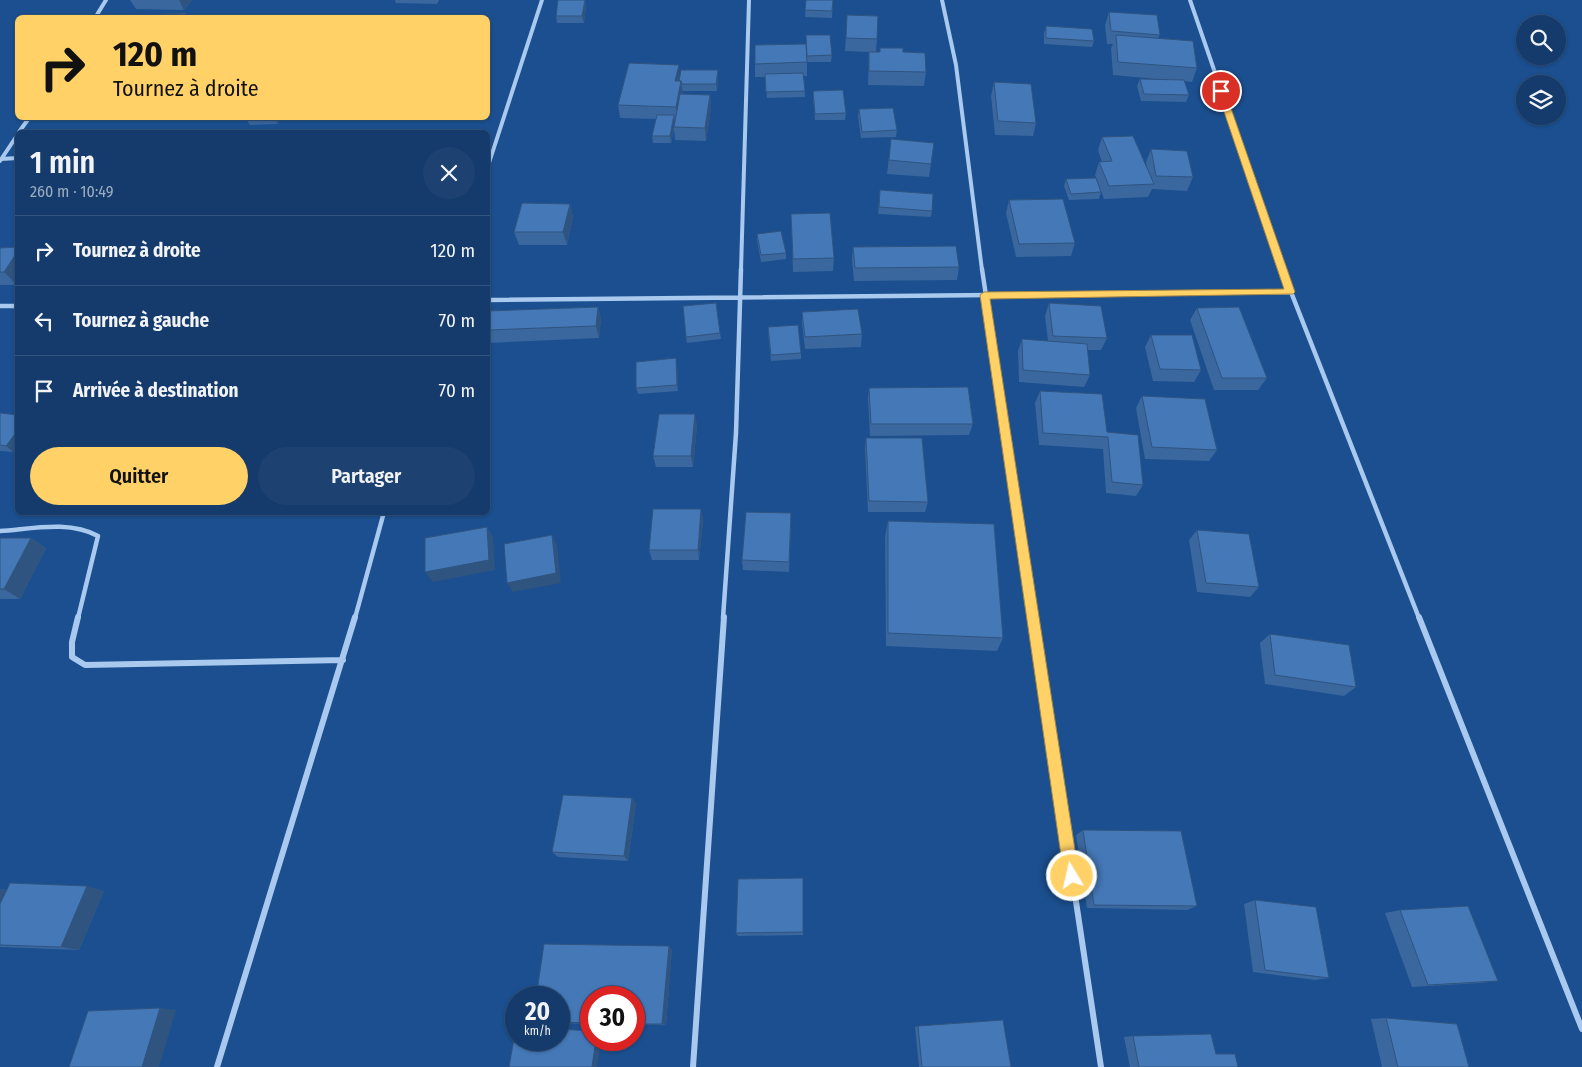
<!DOCTYPE html>
<html lang="fr">
<meta charset="utf-8">
<style>
:root{--surface:#143b6b;--page:#1d4271;--text:#f1f3f6;--muted:#9dadc1;--line:#33557e;--accent:#ffd166}
body{margin:0;font-family:"Fira Sans Condensed",sans-serif;background:var(--page);color:var(--text);height:100vh;display:flex;flex-direction:column;font-size:19px;white-space:nowrap}
*{box-sizing:border-box;margin:0}
p{font-size:16px;color:var(--muted)}
.icon{flex:none;width:28px;height:28px;fill:none;stroke:currentColor;stroke-width:2;stroke-linecap:round;stroke-linejoin:round}
.map{position:relative;flex:1;overflow:hidden}
.sheet{position:absolute;left:15px;top:130px;width:475px;height:385px;display:flex;flex-direction:column;background:var(--surface);border-radius:8px;box-shadow:0 1px 4px #0004,0 0 0 1px var(--line)}
.sheet>*{flex:none}
.top-card{position:absolute;left:15px;top:15px;width:475px;height:105px;border-radius:8px;box-shadow:0 1px 4px #0004,0 0 0 1px var(--line);background:#ffd166;color:#111;overflow:hidden}
.fabs{position:absolute;left:1516px;top:15px;display:grid;gap:10px}
.fabs a{display:grid;place-items:center;width:50px;height:50px;border-radius:50%;background:var(--surface);box-shadow:0 1px 4px #0004,0 0 0 1px var(--line);font-size:25px}
.speed{position:absolute;left:505px;top:986px;display:flex;gap:10px;font-size:25px;font-weight:700;text-align:center}
.speed>*{display:grid;place-content:center;width:65px;height:65px;border-radius:50%;background:var(--surface);box-shadow:0 1px 4px #0004,0 0 0 1px var(--line);line-height:1}
.speed small{font-size:12px;font-weight:400}
.speed .limit{border:8px solid #d22;background:#fff;color:#111}
.pin{position:absolute;display:grid;place-items:center;width:42px;height:42px;color:#fff;margin:-21px;border:2px solid #fff;border-radius:50%;box-shadow:0 1px 5px #0007}
.me{position:absolute;width:55px;margin:-28px;rotate:351deg;stroke-linejoin:round;filter:drop-shadow(0 0 4px #0008)}
.turn{display:flex;align-items:center;gap:18px;height:105px;padding:0 15px;font-size:22px}
.turn .icon{width:65px;height:65px;stroke-width:2.5}
.turn b{display:block;font-size:35px;line-height:42px}
.round{display:grid;place-items:center;flex:none;width:52px;height:52px;border-radius:26px;background:var(--page)}
.overview{display:flex;align-items:center;justify-content:space-between;height:85px;padding:0 15px}
h1{font-size:30px;font-weight:600;line-height:38px}
.cta{display:flex;gap:10px;margin-top:auto;padding:10px 15px}
.cta a{flex:1;height:58px;border-radius:30px;background:var(--accent);color:#111;font-size:20px;font-weight:600;line-height:58px;text-align:center}
.cta a+a{background:var(--page);color:var(--text)}
ul{padding:0;list-style:none}
li{display:flex;align-items:center;gap:15px;height:70px;padding:0 15px;border-top:1px solid var(--line)}
li div{flex:1}
li b{display:block;font-size:19px}
li em{font-style:normal}
.map>svg:first-child{display:block}
.lines{fill:none;stroke-linecap:round;stroke-linejoin:round}
.street-far2{stroke:#a9c9ee;stroke-width:4}
.street-far1{stroke:#a9c9ee;stroke-width:4.5}
.street{stroke:#a9c9ee;stroke-width:6}
.wall{fill:#3a679d}
.shaded-wall{fill:#305480}
.building{fill:#4478b7;stroke:#305480}
.route{fill:#ffd166;stroke:#a68842}
</style>
<div class="map">
<svg width="1582" height="1067" viewBox="0 0 1582 1067">
<rect width="100%" height="100%" fill="#1b4f8f"/>
<g class="lines">
<path class="street-far2" d="M942,0l14,65 26,205
M1190,0l93,270
M95,18l11,-18
M19,132l10,-14
M1,159l17,-1
M0,161l18,-27
M488,166l54,-166
M741,270l8,-270"/>
<path class="street-far1" d="M982,269l52,349
M1282,269l137,349
M488,300l802,-8
M0,306h18
M0,531c31,-2 69,-11 98,5l-20,82
M355,618l29,-106
M723,618l13,-185 5,-164"/>
<path class="street" d="M78,617l-6,25v15l13,8 258,-5
M1033,617l68,450
M1419,617l163,412
M217,1067l138,-450
M693,1067l31,-450"/>
</g>
<path class="wall" d="M130,0h62l-8,10 -48,-1z
M395,0h44l-2,4 -41,-1z
M585,0l1,6 -2,17h-27l-1,-7z
M806,0h27l-1,18 -27,-1z
M1109,12l51,23 -2,3 39,30 -5,14 -8,-1 5,14 -3,7 -45,-1 -4,-15 3,-7 26,1 -53,-5 -2,-27 2,-4h-6l-2,-19z
M847,15l30,24 -1,13h27l23,20 -2,14 -56,-1 1,-33 -24,-1z
M1046,26l48,15 -2,6 -48,-3v-11z
M806,35l26,20 -1,7h-24v14h-3l1,21 -38,1 -2,-21h-10v-13l52,-8z
M680,75l38,2 -1,14h-35l1,3 27,1 1,14 -5,32 -31,-1 -1,-11 -3,14h-18l-1,-7 4,-17 -36,-1 -2,-13z
M994,82l42,41 -3,13 -38,-1 -4,-39z
M813,91l33,22 -1,7h-30l-2,-22z
M859,109l38,21 -1,7 -35,1 -3,-22z
M220,118h60l-2,6 -28,1 -4,-6 -25,1z
M1102,137l45,31 -1,-6 5,-13 42,28 -6,14 -35,-2 -4,8 -44,2 -9,-24 4,-13h3l-4,-12z
M891,139l40,25 -2,13 -42,-3z
M1066,179l35,13 -2,7 -30,1 -5,-14z
M880,190l52,21 -1,6 -53,-3z
M1009,200l66,43 -4,13 -55,1 -10,-44z
M570,204l3,13 -6,28h-48l-5,-13z
M791,214l43,44 -1,13 -40,1z
M757,234l29,19v6l-25,3 -4,-22z
M853,247l106,20 -2,13 -103,1 -2,-21z
M0,248l17,37h-17z
M716,303l5,36 -34,4 -1,-6z
M1049,303l58,35 -6,12h-14l3,25 -6,12 -65,-5 -1,-31 4,-12 26,2 -3,-25z
M598,307l3,12 -2,19 -111,5v-32z
M1197,308l70,70 -9,12h-44l-24,-70z
M802,312l60,22 -1,13 -56,2 -3,-25z
M768,333l33,20v6l-30,2z
M1151,335l50,35 -7,12 -41,-1 -8,-34z
M677,364l1,27 -40,3 -2,-6z
M869,388l104,36 -4,11 -99,1 -2,-37z
M1040,391l67,41 36,53 -7,11 -30,-3 -3,-44 -64,-4 -4,-42z
M1142,396l75,54 -8,11 -64,-2 -9,-51z
M0,413l13,39 -13,-1z
M697,425l-4,42h-37l-3,-11z
M866,438l62,64 -3,10h-57l-3,-63z
M701,509l2,11 -4,40h-47l-3,-10z
M888,521l115,117 -6,13 -111,-5 -1,-110z
M791,524l-2,48 -46,-2 -1,-10z
M1197,530l62,57 -9,10 -53,-5 -8,-52z
M0,538h31l15,10 -26,51h-20z
M1270,634l86,53 -12,9 -79,-12 -5,-41z
M632,798l4,6 -8,57 -70,-4 -6,-5z
M1083,830l114,76 -10,4 -100,-2 -11,-73z
M0,889l6,1 98,1 -25,59 -79,-3z
M1255,900l74,78 -14,2 -62,-8 -9,-68z
M1400,910l98,71 -18,2 -68,4 -27,-74z
M803,932v3l-65,1 -2,-3z
M672,949l-6,76 -32,-1v-26h-43v26l-32,-1v-25z
M1386,1018l83,49h-87l-11,-48z
M918,1026l93,41h-92l-4,-40z
M1133,1036l83,18 22,13h-108l-6,-30z"/>
<path class="shaded-wall" d="M179,0h13l-8,10z
M585,0l1,6 -2,17 -2,-7z
M186,13l3,5h-5z
M679,65l1,13 -3,16 -2,-13z
M718,70v7l-1,14 -1,-7z
M681,81l2,13 -6,26 -1,-13z
M710,95l1,14 -5,32 -1,-13z
M674,115l1,7 -4,21 -1,-7z
M274,118h6l-2,6z
M570,204l3,13 -6,28 -4,-13z
M18,251v33l-1,1 -13,-13z
M598,307l3,12 -2,19 -3,-12z
M676,358l1,6 1,27 -1,-6z
M695,414l2,11 -4,42 -2,-11z
M18,430v16l-5,6 -7,-6z
M701,509l2,11 -4,40 -1,-10z
M487,527l6,10 2,33 -62,12 -8,-10z
M552,535l5,10 4,38 -48,9 -6,-9z
M31,538l15,10 -26,51 -16,-10z
M632,798l4,6 -8,57 -4,-5z
M87,886l17,5 -25,59 -18,-3z
M0,889l14,3 -14,34z
M669,946l3,3 -6,76 -4,-1z
M160,1008l16,2 -17,57h-17z
M596,1040h5l-4,27h-5z"/>
<path class="building" d="M558,0h27l-3,16h-26z
M806,0h27l-1,11 -27,-1z
M1109,12l48,3 3,20 -49,-4z
M186,13l-2,5h-40l1,-3z
M847,15l31,1 -1,23 -31,-1z
M1046,26l46,3 2,12 -48,-3z
M806,35h24l2,20 -25,1z
M1116,35l77,6 4,27 -79,-6z
M806,44l1,18 -52,2v-19z
M880,48h23v4l22,1 1,19 -57,-1v-19h11z
M629,63l50,2 -4,16h6l-5,26 -58,-2z
M681,70h37l-2,14h-34l-1,-3h-2z
M803,73l2,18 -39,1 -1,-18z
M1140,79l44,1 5,15 -45,-1z
M994,82l37,2 5,39 -38,-2z
M843,90l3,23 -31,1 -2,-23z
M680,94l30,1 -5,33 -31,-1z
M893,108l4,22 -35,2 -3,-23z
M657,115h17l-4,21h-18z
M1133,136l21,48 -45,2 -10,-24 13,-1 -10,-24z
M891,139l43,4 -3,21 -42,-4z
M1151,149l36,2 6,26 -37,-1z
M1096,178l5,14 -30,2 -5,-15z
M880,190l53,4 -1,17 -53,-4z
M1063,199l12,44 -56,1 -10,-44z
M522,203l48,1 -7,28h-49z
M830,213l4,45 -41,1 -2,-45z
M781,231l5,22 -25,2 -4,-21z
M956,246l3,21 -104,1 -2,-21z
M18,247v4l-14,21h-4v-24z
M716,303l4,30 -34,4 -3,-31z
M1049,303l52,3 6,32 -54,-2z
M598,307l-2,19 -108,4v-19z
M1239,307l28,71h-45l-25,-70z
M858,309l4,25 -57,3 -3,-25z
M798,325l3,28 -30,2 -3,-28z
M1151,335h41l9,35 -41,-1z
M1022,339l65,5 3,31 -67,-5z
M676,358l1,27 -41,3v-26z
M968,387l5,37h-102l-2,-36z
M1040,391l62,3 5,38 31,3 5,50 -31,-3 -4,-45 -65,-4z
M1142,396l63,3 12,51 -65,-3z
M0,413l18,2v15l-12,16 -6,-1z
M659,414h36l-4,42h-38z
M866,438h56l6,64 -59,-1z
M653,509h48l-3,41h-49z
M746,512l45,1 -2,49 -47,-2z
M888,521l106,3 9,114 -115,-5z
M487,527l2,33 -64,12v-34z
M1197,530l52,4 10,53 -53,-4z
M552,535l4,38 -49,10 -3,-39z
M0,538h31l-27,51h-4z
M1270,634l79,11 7,42 -81,-12z
M563,795l69,3 -8,58 -72,-4z
M1083,830l98,1 16,75 -103,-1z
M803,878v54l-67,1 2,-54z
M10,883l77,3 -26,61 -61,-2v-41z
M1255,900l61,7 13,71 -64,-8z
M1468,906l30,75 -70,4 -28,-75z
M544,944l125,2 -7,78h-28v-26h-43v25l-32,-1v-24h-23z
M160,1008l-18,59h-73l19,-56z
M1386,1018l71,6 12,43h-71z
M1003,1020l8,47h-89l-4,-41z
M516,1027v13h43v-11l32,2v9h5l-4,27h-83z
M1211,1034l5,20h19l3,13h-99l-6,-31z"/>
<path class="route" d="M1221,89l4,2 70,201 -2,2 -303,5 89,577 -3,5 -4,2 -5,-2 -3,-5 -84,-581 4,-3 300,-3 -67,-198z"/>
</svg>
<div class="fabs">
<a><svg class="icon" aria-label="search" viewBox="0 0 24 24"><circle cx="10" cy="10" r="6"/><path d="M15 15l6 6"/></svg></a>
<a><svg class="icon" aria-label="layers" viewBox="0 0 24 24"><path d="M12 4l9 5-9 5-9-5zM3 14l9 5 9-5"/></svg></a>
</div>
<div class="speed"><div>20<small>km/h</small></div><div class="limit">30</div></div>
<div class="pin" style="left:1221px;top:91px;background:#d93025"><svg class="icon" aria-label="arrive" viewBox="0 0 24 24"><path d="M6 21V4h12l-3 4 3 4H6"/></svg></div>
<svg class="me" style="left:1072px;top:876px" viewBox="-20 -20 40 40"><circle r="17" fill="#ffd166" stroke="#fff" stroke-width="3"/><path d="M0-11L8 9 0 5-8 9z" fill="#fff"/></svg>
<div class="top-card">
<div class="turn"><svg class="icon" aria-label="right" viewBox="0 0 24 24"><path d="M7 20v-9h11M14 6l5 5-5 5"/></svg><div><b>120 m</b>Tournez à droite</div></div>
</div>
<section class="sheet">
<div class="overview"><div><h1>1 min</h1><p>260 m · 10:49</p></div><a class="round"><svg class="icon" aria-label="close" viewBox="0 0 24 24"><path d="M6 6l12 12M18 6L6 18"/></svg></a></div>
<ul>
<li><svg class="icon" aria-label="right" viewBox="0 0 24 24"><path d="M7 20v-9h11M14 6l5 5-5 5"/></svg><div><b>Tournez à droite</b></div><em>120 m</em></li>
<li><svg class="icon" aria-label="left" viewBox="0 0 24 24"><path d="M17 20v-9H6M10 6l-5 5 5 5"/></svg><div><b>Tournez à gauche</b></div><em>70 m</em></li>
<li><svg class="icon" aria-label="arrive" viewBox="0 0 24 24"><path d="M6 21V4h12l-3 4 3 4H6"/></svg><div><b>Arrivée à destination</b></div><em>70 m</em></li>
</ul>
<div class="cta"><a>Quitter</a><a>Partager</a></div>
</section>
</div>
